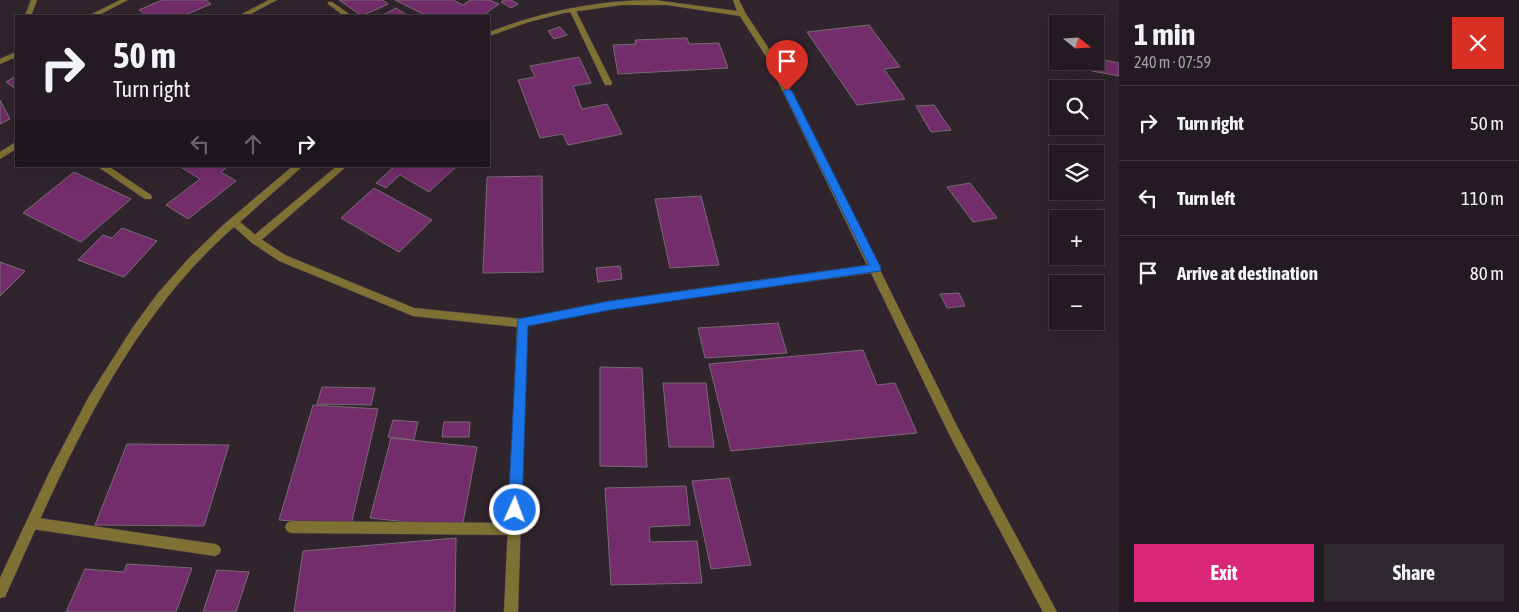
<!DOCTYPE html>
<meta charset="utf-8">
<style>
:root{--surface:#241b22;--page:#30282f;--text:#f1f3f6;--muted:#a3a1a5;--line:#413940;--accent:#db2777}
body{margin:0;font-family:"Asap Condensed",sans-serif;background:var(--page);color:var(--text);height:100vh;display:flex;flex-direction:column;font-size:19px;white-space:nowrap}
*{box-sizing:border-box;margin:0}
p{font-size:16px;color:var(--muted)}
.icon{flex:none;width:28px;height:28px;fill:none;stroke:currentColor;stroke-width:2;stroke-linecap:round;stroke-linejoin:round}
.map{position:relative;flex:1;overflow:hidden}
.drawer{display:flex;flex-direction:column;background:var(--surface);width:400px}
.drawer>*{flex:none}
.banner{position:absolute;left:15px;top:15px;width:475px;height:152px;border-radius:0px;box-shadow:0 5px 20px #0002,0 0 0 1px var(--line);background:#241b22;color:var(--text);overflow:hidden}
.needle{width:32px;rotate:108deg}
.tools{position:absolute;left:1049px;top:15px;display:grid;gap:10px}
.tools a{display:grid;place-items:center;width:55px;height:55px;border-radius:0px;background:var(--surface);box-shadow:0 5px 20px #0002,0 0 0 1px var(--line);font-size:25px}
.pin{position:absolute;display:grid;place-items:center;width:42px;height:42px;color:#fff;margin:-51px -21px;border-radius:50% 50% 50% 0;rotate:-45deg;box-shadow:0 0 5px #0007}
.pin .icon{rotate:45deg}
.me{position:absolute;width:55px;margin:-28px;rotate:2deg;stroke-linejoin:round;filter:drop-shadow(0 0 4px #0008)}
.turn{display:flex;align-items:center;gap:18px;height:105px;padding:0 15px;font-size:22px}
.turn .icon{width:65px;height:65px;stroke-width:2.5}
.turn b{display:block;font-size:35px;line-height:42px}
.lanes{display:flex;align-items:center;height:48px;padding:0 15px;background:#0003;justify-content:center;gap:25px;direction:ltr}
.lanes .off{opacity:.35}
.round{display:grid;place-items:center;flex:none;width:52px;height:52px;border-radius:0px;background:var(--page)}
.overview{display:flex;align-items:center;justify-content:space-between;height:85px;padding:0 15px}
h1{font-size:30px;font-weight:700;line-height:38px}
.cta{display:flex;gap:10px;margin-top:auto;padding:10px 15px}
.cta a{flex:1;height:58px;border-radius:0px;background:var(--accent);color:#fff;font-size:20px;font-weight:700;line-height:58px;text-align:center}
.cta a+a{background:var(--page);color:var(--text)}
ul{padding:0;list-style:none}
li{display:flex;align-items:center;gap:15px;height:75px;padding:0 15px;border-top:1px solid var(--line)}
li div{flex:1}
li b{display:block;font-size:19px}
li em{font-style:normal}
main{display:flex;flex:1;min-height:0}
.map>svg:first-child{display:block}
.building{fill:#732d6a;stroke:#796b76}
.lines{fill:none;stroke-linecap:round;stroke-linejoin:round}
.service-casing{stroke:#4c4049;stroke-width:1}
.minor-casing{stroke:#4c4049;stroke-width:1}
.service{fill:#7f7133;fill-rule:evenodd}
.minor{fill:#7f7133;fill-rule:evenodd}
.route{fill:#1a73e8;stroke:#114b97}
</style>
<main>
<div class="map">
<svg width="1119" height="612" viewBox="0 0 1119 612">
<rect width="100%" height="100%" fill="#30242d"/>
<path class="building" d="M162,0h44l5,4 -28,12h-37l-7,-6z
M339,0h44l5,4 -26,12z
M395,0h58l10,5 7,-5h19l10,4 -17,12h-55z
M504,0h7l7,4 -7,4 -10,-6z
M396,8l12,8h-27z
M869,25l31,42 -16,2 21,30 -48,6 -50,-73z
M560,27l7,8 -13,4 -6,-8z
M687,38l2,6 30,-1 9,25 -110,6 -5,-29 23,-1 -1,-4z
M579,57l12,26 -18,3 9,23 25,-5 15,30 -54,11 -5,-11 -23,4 -22,-58 17,-3 -5,-11z
M1095,58l24,5v13l-27,-5 -2,-10h5z
M16,76v13l-10,-7z
M0,100l10,19 -10,5z
M934,105l17,25 -20,2 -15,-26z
M179,166h49l-7,6 15,9 -48,38 -22,-14 34,-26z
M395,166h59l2,1 -27,25 -29,-17 -14,13 -10,-5z
M74,172l57,27 -50,43 -58,-29z
M542,176l1,96 -60,1 4,-96z
M970,183l27,35 -24,4 -26,-35z
M374,188l58,32 -33,32 -58,-34z
M701,196l18,69 -49,3 -15,-69z
M122,228l35,13 -33,36 -46,-17 25,-25 9,3z
M0,262l25,9 -25,25z
M620,266l2,13 -24,3 -2,-14z
M959,293l6,13 -18,2 -7,-14z
M778,323l9,30 -82,5 -7,-30z
M863,350l14,35 18,-2 22,50 -186,18 -22,-87z
M600,367l42,1 5,99 -47,-1z
M663,383h43l8,64h-45z
M322,387l53,1 -4,17 -54,-1z
M313,405l65,4 -27,116 -72,-5z
M393,420l25,2 -4,18 -26,-3z
M444,422h26l-1,15h-27z
M391,438l86,9 -15,81 -92,-10z
M127,444l102,1 -25,81 -109,-1z
M729,478l22,87 -40,4 -19,-88z
M686,486l4,39 -41,2 1,15 47,-1 5,42 -91,2 -6,-97z
M456,538l-1,74h-161l9,-61z
M127,564l65,4 -16,44h-110l19,-43 39,3z
M217,570l32,2 -13,40h-33z"/>
<g class="lines">
<g class="service-casing">
<path id="service" d="M328,2h4l20,14h-8l-16,-12z
M570,8l5,1 37,74 -1,2h-6l-1,-2 -35,-74z
M97,166h11l43,29 1,2 -1,2h-6z
M337,166h10l-89,77h-6l-2,-3 2,-3z
M32,517l183,27 4,2 2,4 -2,4 -4,2 -183,-27 -4,-2 -2,-4 2,-4z
M291,521l223,2 4,2 2,4 -2,4 -4,2 -223,-2 -4,-2 -2,-4 2,-4z"/>
</g>
<g class="minor-casing">
<path id="minor" d="M31,0h6l-6,16h-6z
M120,0h8l-31,16h-9z
M269,0h8l-30,16h-9z
M654,0l83,11 -4,-11h6l7,14 27,41 104,209 4,4 -1,2 78,158 99,184h-14l-93,-176 -79,-163 -262,36 -82,17 -9,286h-14l13,-285 -104,-11 -134,-55 -27,-18 -18,-16c-112,98 -169,237 -229,370l-5,1v-20l49,-105 39,-75 45,-71 25,-34 31,-35 34,-33 70,-59h10l-63,56 18,15 27,18 129,53 108,11 87,-18 258,-36 -102,-210 -25,-39 -73,-11h-45l-58,8 -35,9 -40,14v-4c53,-20 108,-32 165,-32z
M16,52v5l-16,7v-5z
M16,142v7l-16,10v-7z"/>
</g>
<use href="#service" class="service"/>
<use href="#minor" class="minor"/>
</g>
<path class="route" d="M787,88l5,3 89,177 -1,3 -270,39 -82,16 -6,184 -2,5 -5,2 -5,-2 -2,-5 10,-191 92,-18 259,-36 -86,-174z"/>
</svg>
<div class="tools">
<a><svg class="needle" viewBox="-14 -14 28 28"><path d="M0-13l5 13h-10z" fill="#e53935"/><path d="M0 13l5-13h-10z" fill="#a3a1a5"/></svg></a>
<a><svg class="icon" aria-label="search" viewBox="0 0 24 24"><circle cx="10" cy="10" r="6"/><path d="M15 15l6 6"/></svg></a>
<a><svg class="icon" aria-label="layers" viewBox="0 0 24 24"><path d="M12 4l9 5-9 5-9-5zM3 14l9 5 9-5"/></svg></a>
<a>+</a>
<a>−</a>
</div>
<div class="pin" style="left:787px;top:91px;background:#d93025"><svg class="icon" aria-label="arrive" viewBox="0 0 24 24"><path d="M6 21V4h12l-3 4 3 4H6"/></svg></div>
<svg class="me" style="left:515px;top:510px" viewBox="-20 -20 40 40"><circle r="17" fill="#1a73e8" stroke="#fff" stroke-width="3"/><path d="M0-11L8 9 0 5-8 9z" fill="#fff"/></svg>
<div class="banner">
<div class="turn"><svg class="icon" aria-label="right" viewBox="0 0 24 24"><path d="M7 20v-9h11M14 6l5 5-5 5"/></svg><div><b>50 m</b>Turn right</div></div>
<div class="lanes"><svg class="icon off" aria-label="left" viewBox="0 0 24 24"><path d="M17 20v-9H6M10 6l-5 5 5 5"/></svg><svg class="icon off" aria-label="ahead" viewBox="0 0 24 24"><path d="M12 20V5M6 11l6-6 6 6"/></svg><svg class="icon" aria-label="right" viewBox="0 0 24 24"><path d="M7 20v-9h11M14 6l5 5-5 5"/></svg></div>
</div>
</div>
<section class="drawer">
<div class="overview"><div><h1>1 min</h1><p>240 m · 07:59</p></div><a class="round" style="background:#d93025;color:#fff"><svg class="icon" aria-label="close" viewBox="0 0 24 24"><path d="M6 6l12 12M18 6L6 18"/></svg></a></div>
<ul>
<li><svg class="icon" aria-label="right" viewBox="0 0 24 24"><path d="M7 20v-9h11M14 6l5 5-5 5"/></svg><div><b>Turn right</b></div><em>50 m</em></li>
<li><svg class="icon" aria-label="left" viewBox="0 0 24 24"><path d="M17 20v-9H6M10 6l-5 5 5 5"/></svg><div><b>Turn left</b></div><em>110 m</em></li>
<li><svg class="icon" aria-label="arrive" viewBox="0 0 24 24"><path d="M6 21V4h12l-3 4 3 4H6"/></svg><div><b>Arrive at destination</b></div><em>80 m</em></li>
</ul>
<div class="cta"><a>Exit</a><a>Share</a></div>
</section>
</main>
